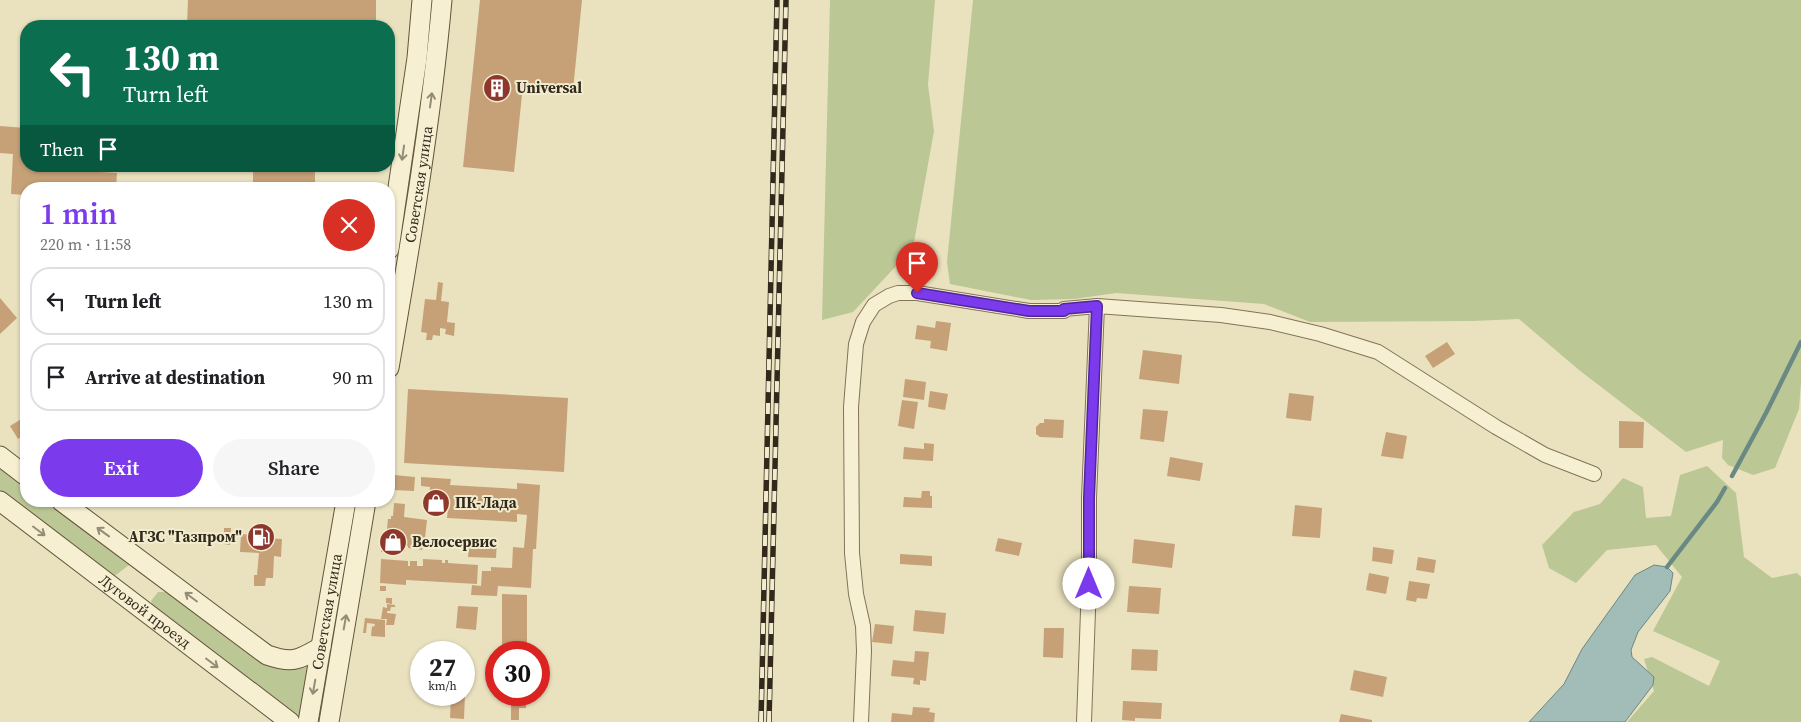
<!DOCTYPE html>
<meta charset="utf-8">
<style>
:root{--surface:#fff;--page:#f6f6f6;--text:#202124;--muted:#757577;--line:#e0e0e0;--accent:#7c3aed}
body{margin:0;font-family:"Source Serif 4",serif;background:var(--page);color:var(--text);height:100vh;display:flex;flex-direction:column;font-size:19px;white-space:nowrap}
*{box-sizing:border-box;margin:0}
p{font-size:16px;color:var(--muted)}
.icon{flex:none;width:28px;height:28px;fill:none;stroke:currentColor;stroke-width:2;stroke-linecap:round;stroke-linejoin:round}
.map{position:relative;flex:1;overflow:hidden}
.side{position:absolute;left:20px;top:182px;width:375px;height:325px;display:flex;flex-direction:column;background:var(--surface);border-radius:20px;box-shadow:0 1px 4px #0004}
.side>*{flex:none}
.guide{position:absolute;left:20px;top:20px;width:375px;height:152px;border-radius:20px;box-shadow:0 1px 4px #0004;background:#0b6e4f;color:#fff;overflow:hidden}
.speed{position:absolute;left:410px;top:641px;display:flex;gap:10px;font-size:25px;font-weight:700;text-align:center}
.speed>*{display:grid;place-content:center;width:65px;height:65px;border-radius:50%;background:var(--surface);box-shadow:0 1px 4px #0004;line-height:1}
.speed small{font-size:12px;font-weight:400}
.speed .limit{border:8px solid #d22;background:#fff;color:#111}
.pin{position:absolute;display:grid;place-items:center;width:42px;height:42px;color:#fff;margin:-51px -21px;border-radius:50% 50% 50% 0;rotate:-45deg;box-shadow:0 0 5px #0007}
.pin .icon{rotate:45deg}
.me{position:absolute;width:55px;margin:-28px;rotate:0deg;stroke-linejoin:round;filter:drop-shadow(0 0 4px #0008)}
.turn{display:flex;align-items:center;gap:18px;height:105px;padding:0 20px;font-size:22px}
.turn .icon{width:65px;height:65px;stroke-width:2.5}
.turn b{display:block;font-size:35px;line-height:42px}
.then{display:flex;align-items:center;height:48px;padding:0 20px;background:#0003;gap:10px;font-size:19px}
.round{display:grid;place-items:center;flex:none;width:52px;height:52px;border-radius:26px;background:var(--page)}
.headline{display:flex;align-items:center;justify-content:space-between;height:85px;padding:0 20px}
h1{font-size:30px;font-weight:600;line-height:38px;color:var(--accent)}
.button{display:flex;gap:10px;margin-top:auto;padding:10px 20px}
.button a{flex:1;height:58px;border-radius:30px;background:var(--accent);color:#fff;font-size:20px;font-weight:600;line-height:58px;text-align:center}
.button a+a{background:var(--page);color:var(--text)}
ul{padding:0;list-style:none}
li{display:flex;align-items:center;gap:15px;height:68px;margin:0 10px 8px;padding:0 10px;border:2px solid var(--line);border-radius:20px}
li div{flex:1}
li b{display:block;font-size:19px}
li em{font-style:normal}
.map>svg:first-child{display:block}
.green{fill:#bbc794}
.water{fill:#a2bcb7;stroke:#6a8985}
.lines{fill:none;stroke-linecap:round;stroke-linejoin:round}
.stream{stroke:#6a8985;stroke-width:4.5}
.building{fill:#c6a177}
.street-casing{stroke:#827359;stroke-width:16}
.secondary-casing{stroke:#63543c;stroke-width:21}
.street{stroke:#f6efd1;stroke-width:14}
.secondary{stroke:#f6efd1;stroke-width:19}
.rail-casing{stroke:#32291c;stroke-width:5.5}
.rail{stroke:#f2ecce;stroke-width:4;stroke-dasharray:11;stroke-linecap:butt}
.oneway{stroke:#948c76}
.route-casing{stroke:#51269a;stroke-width:12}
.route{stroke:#7c3aed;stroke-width:9}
.labels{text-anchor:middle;stroke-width:4;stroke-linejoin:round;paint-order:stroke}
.poi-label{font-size:15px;font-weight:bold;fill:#32291c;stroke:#f2ecce;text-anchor:start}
.street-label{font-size:15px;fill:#32291c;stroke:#f2ecce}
</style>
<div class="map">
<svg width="1801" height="722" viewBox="0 0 1801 722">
<rect width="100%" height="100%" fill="#eae2bf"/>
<path class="green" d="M830,0h105l-7,85 6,46 -21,117 -60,64 -31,8z
M973,0h828v383l-2,26 -24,59 -22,7 -25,-10 -6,-7 1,-18 -37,12 -107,-82 -60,-51 -46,2 -163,1 -46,-18 -148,-11 -42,6 -43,1 -81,-16 -3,-22z
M1707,466l29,27 8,64 28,21 25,-5 4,4v145h-174l27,-31 -10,-32 8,-2 57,29 11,-25 -67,-30 29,-54 -26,-32 -49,5 -31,33 -27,-15 -7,-23 32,-33 26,-8 23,-26 20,9 3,31 25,-2 9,-41z
M0,467l26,20v14h19l84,64 -17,13 -112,-84z
M158,592h14l102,75 35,-2 -8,55 -147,-109 -3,-10z"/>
<path class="water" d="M1654,565l13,2 6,6 -3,18 -32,41 -7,18 1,7 22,20 -1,8 -28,37h-96l35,-38 18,-35 53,-74z"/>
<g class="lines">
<path class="stream" d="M1732,476l34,-63 35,-71
M1667,567l50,-65 8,-14"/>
</g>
<path class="building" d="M188,0h188v26h-189z
M480,0h102l-9,90 -50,-5 -9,87 -51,-5z
M0,126l26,2v38h75l-1,6 17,1 -1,16h-90v6l-15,-1 2,-40 -13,-1z
M253,166h62v22l-62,-1z
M126,183l110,4v2h-111z
M438,282l5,1 -2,18 8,1 -2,20 8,1 -1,13 -9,-2 1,-5 -6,-1v8l-7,-1 -1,5h-6l1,-7 -6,-1 4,-33 11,1z
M0,298l17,20 -17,16z
M936,321l15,2 -4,28 -17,-3 1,-7 -16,-2 2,-14 18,3z
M1447,342l8,12 -22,14 -8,-12z
M1143,350l39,5 -3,29 -40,-5z
M905,379l21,3 -2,18 -21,-3z
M408,389l160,9 -4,74 -160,-9z
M930,391l18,3 -3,16 -17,-3z
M1289,393l25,3 -3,25 -25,-3z
M902,400l16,2 -4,27 -16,-3z
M1143,409l25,2 -4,31 -24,-3z
M26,416v18l-8,5 -8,-13z
M1044,419l20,1 -1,18 -23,-1 -4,-3v-7l4,-4h4z
M1619,421l25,1 -1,26h-24z
M1386,432l21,4 -4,23 -22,-3z
M924,443l10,1 -1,17 -30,-2 1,-12 20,2z
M1170,457l33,6 -3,18 -33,-5z
M394,475l21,2 -1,14 -21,-1z
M421,477l30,2 -1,6 67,4v-6l23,2 -4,64h-3l-2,39 -33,-2 -1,10 -26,-1 1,-10 9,1 1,-15h9v-4l21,1 1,-21 11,1 3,-33 -10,-1v8l-70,-4 2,-20 -20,-1 1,-10 -9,-1z
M922,491h8v5h2v12l-29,-1 1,-10 17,1z
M394,503l11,1 -1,13 23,3 -3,27h-1l-1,3 -5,-1v-2l-4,-1v3l-5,-1v-2l-3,-1v6h-8v2l-16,-1 1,-15 4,1 2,-19h3v-3h2z
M1295,505l27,3 -2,30 -28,-2z
M224,528h7l-1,17 -6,-1v-6h-4v-4h4z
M241,534l10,1v2l31,2 -1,18 -7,-1 -1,22h-7l-1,8h-11v-11h3l2,-22 -19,-1z
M998,538l24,5 -3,13 -24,-5z
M469,539l28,2 -1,17 -28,-1z
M1134,539l41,5 -3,24 -40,-5z
M1373,547l21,3 -2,14 -20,-3z
M900,554l32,2v10l-32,-2z
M1418,557l18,3 -2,13 -18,-3z
M381,559l27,2v5h2v-5h7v5h6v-7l19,1v3h3v-3h3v3l30,2 -1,19 -71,-4v5l-26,-2z
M1369,573l20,4 -3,17 -20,-4z
M1409,581l21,3 -3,15 -10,-1 -1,4 -10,-2z
M380,586h6v5h-6z
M1129,586l32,2 -2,26 -32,-2z
M502,594l25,1v57h-25z
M386,598h6v6l-6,-1z
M387,604l8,1v2h-4l-1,4h-3v2l9,1 -2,11h-8l1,-6h-6l2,-12 4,1z
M458,606l20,1 -2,23 -20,-2z
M915,610l31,3 -2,21 -31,-3z
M365,618l20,2v17l-14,-1 1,-10 2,1 1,-3 -8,-1 -1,10h-3z
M875,624l19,2 -2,18 -20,-2z
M1044,628h20l-1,30 -20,-1z
M1132,649l26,1 -1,21 -26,-1z
M915,651l14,1 -3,29 -6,-1v5l-7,-1 1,-6 -23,-2 2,-16 21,2z
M1354,670l33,7 -4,20 -33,-7z
M451,695h14l-1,24 -14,-1z
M501,695h25v13h-7v12h-8v-22h-10z
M1123,701l39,2 -1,16 -26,-1v3l-13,-1z
M913,707l17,1 -1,4 6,1 -1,9h-43l1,-9 20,2z
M1341,714l31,6v2h-33z"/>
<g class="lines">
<g class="street-casing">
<path id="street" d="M861,722l3,-71 -1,-25 -7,-32 -4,-41 -1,-146 5,-63 7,-22 11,-17 15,-9 9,-3h19l112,18h35v-2l33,-3 124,9 49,7 50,12 58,18 118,75 49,28 49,19
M1084,722l5,-139v-85l8,-192"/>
</g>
<g class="secondary-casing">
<g id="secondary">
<path d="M389,249l28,-191 5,-58"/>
<path id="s1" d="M389,368c21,-122 42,-245 53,-368"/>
<path d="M0,456l26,20"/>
<path id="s2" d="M0,501l290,221"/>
<path d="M61,501l206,154c26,9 31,5 54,-8"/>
<path id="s3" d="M308,722l38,-221"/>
<path d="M329,722l37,-221"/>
</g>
</g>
<use href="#street" class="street"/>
<use href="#secondary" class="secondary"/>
<g class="rail-casing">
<path id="rail" d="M761,722l16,-722
M769,722l17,-722"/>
</g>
<use href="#rail" class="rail"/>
</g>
<defs><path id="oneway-shaft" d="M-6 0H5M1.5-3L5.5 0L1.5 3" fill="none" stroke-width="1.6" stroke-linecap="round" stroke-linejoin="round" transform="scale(1.25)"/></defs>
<g class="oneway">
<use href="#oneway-shaft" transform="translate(431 100) rotate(-82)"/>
<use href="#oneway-shaft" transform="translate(403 153) rotate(98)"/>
<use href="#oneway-shaft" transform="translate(39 531) rotate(37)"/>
<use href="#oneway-shaft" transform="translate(103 532) rotate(-144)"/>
<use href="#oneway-shaft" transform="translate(191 597) rotate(-143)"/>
<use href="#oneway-shaft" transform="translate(345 622) rotate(-80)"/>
<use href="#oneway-shaft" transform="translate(212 663) rotate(37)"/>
<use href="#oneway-shaft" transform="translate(314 687) rotate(100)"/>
</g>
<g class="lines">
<g class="route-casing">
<path id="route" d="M917,293l112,18h35v-2l33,-3 -8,192v86"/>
</g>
<use href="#route" class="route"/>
</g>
<defs>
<g id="building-disc" transform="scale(1.4375)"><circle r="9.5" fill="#8d372d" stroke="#f2ecce"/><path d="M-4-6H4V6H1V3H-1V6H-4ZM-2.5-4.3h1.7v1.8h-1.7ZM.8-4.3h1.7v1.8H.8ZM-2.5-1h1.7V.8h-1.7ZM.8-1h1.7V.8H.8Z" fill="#fff"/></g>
<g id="shop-disc" transform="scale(1.4375)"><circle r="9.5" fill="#8d372d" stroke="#f2ecce"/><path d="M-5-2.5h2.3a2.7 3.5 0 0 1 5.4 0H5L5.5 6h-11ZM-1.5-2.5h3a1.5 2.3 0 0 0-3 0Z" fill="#fff"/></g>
<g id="fuel-disc" transform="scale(1.4375)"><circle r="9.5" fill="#8d372d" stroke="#f2ecce"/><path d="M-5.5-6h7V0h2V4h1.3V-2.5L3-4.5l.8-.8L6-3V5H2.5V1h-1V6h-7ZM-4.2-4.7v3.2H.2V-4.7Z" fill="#fff"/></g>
</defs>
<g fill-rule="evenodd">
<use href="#building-disc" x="497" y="88"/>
<use href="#shop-disc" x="436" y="503"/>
<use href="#fuel-disc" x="261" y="537"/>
<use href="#shop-disc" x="393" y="542"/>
</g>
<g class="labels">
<g class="poi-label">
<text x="516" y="93">Universal</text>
<text x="455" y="508">ПК-Лада</text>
<text x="242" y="542" text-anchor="end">АГЗС "Газпром"</text>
<text x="412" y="547">Велосервис</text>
</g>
<g class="street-label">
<text dy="5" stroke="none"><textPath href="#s1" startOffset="186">Советская улица</textPath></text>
<text dy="5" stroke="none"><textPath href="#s2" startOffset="182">Луговой проезд</textPath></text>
<text dy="5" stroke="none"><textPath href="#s3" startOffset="112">Советская улица</textPath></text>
</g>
</g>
</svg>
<div class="speed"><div>27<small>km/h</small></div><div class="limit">30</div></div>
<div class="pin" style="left:917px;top:293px;background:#d93025"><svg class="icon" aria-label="arrive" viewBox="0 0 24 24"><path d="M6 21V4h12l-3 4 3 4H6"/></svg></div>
<svg class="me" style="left:1089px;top:584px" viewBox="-20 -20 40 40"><circle r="19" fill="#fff"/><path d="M0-13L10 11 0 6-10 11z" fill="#7c3aed"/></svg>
<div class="guide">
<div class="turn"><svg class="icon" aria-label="left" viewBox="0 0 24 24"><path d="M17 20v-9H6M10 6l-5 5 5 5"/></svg><div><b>130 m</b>Turn left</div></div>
<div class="then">Then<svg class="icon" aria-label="arrive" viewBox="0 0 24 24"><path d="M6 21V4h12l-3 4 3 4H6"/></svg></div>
</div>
<section class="side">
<div class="headline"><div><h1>1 min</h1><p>220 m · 11:58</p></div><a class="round" style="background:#d93025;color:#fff"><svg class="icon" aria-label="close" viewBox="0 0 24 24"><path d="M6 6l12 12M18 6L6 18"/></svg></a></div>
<ul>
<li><svg class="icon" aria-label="left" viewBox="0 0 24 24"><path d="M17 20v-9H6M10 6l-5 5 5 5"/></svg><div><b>Turn left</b></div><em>130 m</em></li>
<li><svg class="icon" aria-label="arrive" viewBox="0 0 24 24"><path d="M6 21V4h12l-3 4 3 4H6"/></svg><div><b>Arrive at destination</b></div><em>90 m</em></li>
</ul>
<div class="button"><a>Exit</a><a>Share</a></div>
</section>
</div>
